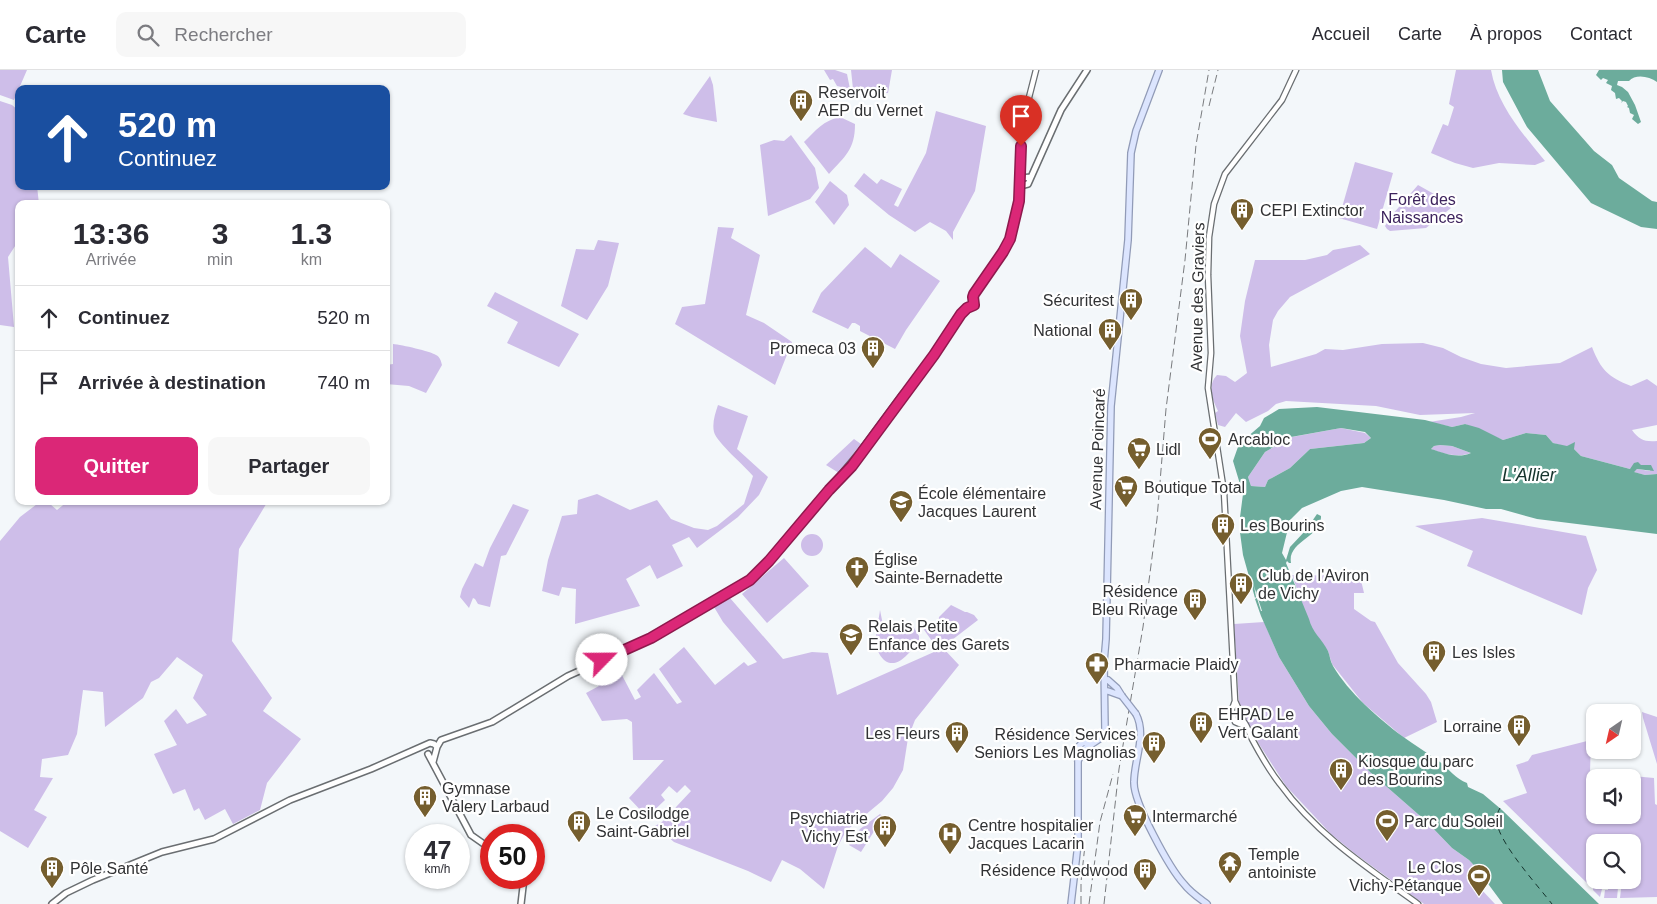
<!DOCTYPE html>
<html lang="fr">
<meta charset="utf-8">
<style>
:root{--surface:#fff;--page:#f7f7f7;--text:#2b2b33;--muted:#7c7c81;--line:#e1e1e2;--accent:#db2777}
body{margin:0;font-family:Arial,sans-serif;background:var(--page);color:var(--text);height:100vh;display:flex;flex-direction:column;font-size:19px;white-space:nowrap}
*{box-sizing:border-box;margin:0}
p{font-size:16px;color:var(--muted)}
.icon{flex:none;width:28px;height:28px;fill:none;stroke:currentColor;stroke-width:2;stroke-linecap:round;stroke-linejoin:round}
.map{position:relative;flex:1;overflow:hidden}
.panel{position:absolute;left:15px;top:130px;width:375px;height:305px;display:flex;flex-direction:column;background:var(--surface);border-radius:10px;box-shadow:0 1px 4px #0004}
.panel>*{flex:none}
.top-card{position:absolute;left:15px;top:15px;width:375px;height:105px;border-radius:10px;box-shadow:0 1px 4px #0004;background:#1a4fa0;color:#fff;overflow:hidden}
.needle{width:32px;rotate:214deg}
.controls{position:absolute;left:1586px;top:634px;display:grid;gap:10px}
.controls a{display:grid;place-items:center;width:55px;height:55px;border-radius:10px;background:var(--surface);box-shadow:0 1px 4px #0004;font-size:25px}
.speed{position:absolute;left:405px;top:754px;display:flex;gap:10px;font-size:25px;font-weight:700;text-align:center}
.speed>*{display:grid;place-content:center;width:65px;height:65px;border-radius:50%;background:var(--surface);box-shadow:0 1px 4px #0004;line-height:1}
.speed small{font-size:12px;font-weight:400}
.speed .limit{border:8px solid #d22;background:#fff;color:#111}
.pin{position:absolute;display:grid;place-items:center;width:42px;height:42px;color:#fff;margin:-51px -21px;border-radius:50% 50% 50% 0;rotate:-45deg;box-shadow:0 0 5px #0007}
.pin .icon{rotate:45deg}
.me{position:absolute;width:55px;margin:-28px;rotate:67deg;stroke-linejoin:round;filter:drop-shadow(0 0 4px #0008)}
.turn{display:flex;align-items:center;gap:18px;height:105px;padding:0 20px;font-size:22px}
.turn .icon{width:65px;height:65px;stroke-width:2.5}
.turn b{display:block;font-size:35px;line-height:42px}
.eta{display:flex;justify-content:space-evenly;align-items:center;height:85px;text-align:center}
.eta b{font-size:30px;font-weight:800;line-height:35px}
.action{display:flex;gap:10px;margin-top:auto;padding:10px 20px}
.action a{flex:1;height:58px;border-radius:10px;background:var(--accent);color:#fff;font-size:20px;font-weight:800;line-height:58px;text-align:center}
.action a+a{background:var(--page);color:var(--text)}
ul{padding:0;list-style:none}
li{display:flex;align-items:center;gap:15px;height:65px;padding:0 20px;border-top:1px solid var(--line)}
li div{flex:1}
li b{display:block;font-size:19px}
li em{font-style:normal}
header{display:flex;align-items:center;gap:30px;box-sizing:border-box;height:70px;padding:0 25px;background:var(--surface);border-bottom:1px solid var(--line)}
header strong{font-size:24px}
nav{display:flex;gap:28px;margin-inline-start:auto;font-size:18px}
.search{width:350px;height:45px;background:var(--page);display:flex;align-items:center;gap:12px;box-sizing:border-box;padding:0 18px;border-radius:10px;color:var(--muted);font-size:19px}
.map>svg:first-child{display:block}
.green{fill:#cebee9;fill-rule:evenodd}
.water{fill:#6cac9c;fill-rule:evenodd}
.lines{fill:none;stroke-linecap:round;stroke-linejoin:round}
.ferry{stroke:#15342d;stroke-width:1;stroke-dasharray:6 5;stroke-linecap:butt}
.tertiary-casing{stroke:#6a6e71;stroke-width:7}
.secondary-casing{stroke:#6a6e71;stroke-width:8}
.primary-casing{stroke:#919bb7;stroke-width:8}
.tertiary{stroke:#fff;stroke-width:4.5}
.secondary{stroke:#fff;stroke-width:5}
.primary{stroke:#dce5fe;stroke-width:5.5}
.rail{stroke:#797b7e;stroke-width:1;stroke-dasharray:8 4;stroke-linecap:butt}
.primary-bridge-casing{stroke:#919bb7;stroke-width:8;stroke-linecap:butt}
.primary-bridge{stroke:#dce5fe;stroke-width:5.5}
.route-casing{stroke:#8e194d;stroke-width:12}
.route{stroke:#db2777;stroke-width:9}
.labels{text-anchor:middle;stroke-width:4.5;stroke-linejoin:round;paint-order:stroke}
.poi-label{font-size:16px;fill:#313234;stroke:#fff;text-anchor:start}
.park-label{font-size:16px;fill:#3d235d;stroke:#fff}
.street-label{font-size:16px;fill:#313234;stroke:#fff}
.water-label{font-size:18px;font-style:italic;fill:#15342d;stroke:#fff}
</style>
<header>
<strong>Carte</strong>
<div class="search"><svg class="icon" aria-label="search" viewBox="0 0 24 24"><circle cx="10" cy="10" r="6"/><path d="M15 15l6 6"/></svg>Rechercher</div>
<nav><a>Accueil</a><a>Carte</a><a>À propos</a><a>Contact</a></nav>
</header>
<div class="map">
<svg width="1657" height="834" viewBox="0 0 1657 834">
<rect width="100%" height="100%" fill="#f3f7fa"/>
<path class="green" d="M0,0h27l-13,30 -14,-5z
M824,0h11l12,4 3,15 -13,-3 -4,-7 -3,1z
M851,0h41l-4,23 -35,-4z
M1456,0h35c6,35 32,64 54,91l-10,4 -36,-2 -26,5 -18,-5 -24,-10 12,-29 5,2 6,-19 -5,-3z
M710,6l3,9 4,37 -25,-5 -9,-3z
M0,31l12,4 7,6v75h18l2,18h-20v36l-11,17 6,70 -14,-2z
M936,41l50,15 -11,65 -22,41v8l-7,-9 -16,-9 -15,10 -26,-17 -35,-29 10,-13 13,11 4,-5 21,10 -8,16 4,2 28,-54z
M840,47l15,7c0,26 -10,32 -26,50l-25,-32c11,-11 20,-22 36,-25z
M791,65l24,33 4,20 -9,11 -42,17 -8,-71 14,-5 10,1z
M1355,92l38,11 -16,56 -38,-11z
M830,111l17,14 2,10 -15,20 -19,-23z
M1418,115l25,14 8,9 -25,20 -36,3 -3,-2 -2,-3 7,-11z
M718,157l16,1 -3,10 29,17 -14,60 18,8 28,19 -17,43 -100,-61 7,-17 23,-3z
M598,170l21,3 -11,43 -21,34 -26,-14 15,-57 18,1z
M1360,175l10,9 -80,43 -12,14 -5,9 -4,25 2,22 45,-13 9,-5 18,1 39,-6 41,-1 20,5 18,9 20,7 25,4 54,-5 32,-16c9,23 16,30 39,39l16,-7 10,7v39l-25,5c7,10 13,12 25,11v33l-12,1 -12,-3 4,-3 13,2 1,-6h-10l-11,4 -49,-13 -7,-7 -21,-6 -7,-8 -20,-2 -23,7 -38,-16 -13,3 -23,-5 32,-5 14,-4 -55,2 -44,-9 -90,-5 -10,3 -8,7 -22,11 -10,-9 -11,14 -7,-2 -3,-12 3,-2c-6,-12 -11,-26 -1,-36l9,1 9,6 12,-9 -7,-37 5,-35 10,-41h50l22,-5 6,-5z
M865,177l26,21 9,-14 40,27 -34,49 -11,19 -35,-18v-5l-5,-3h-3l-4,6 -36,-17 9,-19z
M495,222l84,42 -20,33 -52,-24 11,-21 -31,-16z
M393,274c9,1 37,7 43,11 4,2 5,6 6,10l-16,28 -17,-7 -23,-2v-19l7,-1z
M718,335l30,11 -11,33 31,28 -9,18 -21,22 -41,31 -8,-11 -17,8 11,21 -26,13 -7,-14 -24,14 14,27 -65,18 1,-35 -14,-2 -3,9 -17,-5 6,-31 14,-44 15,-2 1,-14 19,-6 33,16 27,-10 14,19 23,9 14,2 9,-4 27,-22 9,-28c-8,-10 -36,-33 -39,-44 -2,-9 1,-18 4,-27z
M1341,358l24,5 6,5 -7,5 -54,6 -20,19 -22,12 -3,7 -14,-1 -3,-9 17,-25 27,-15z
M854,369l7,5 -22,29 -13,-8z
M1440,375l12,1 19,7c-14,5 -27,1 -40,-4l3,-3z
M41,431l9,3 7,6 11,-9h200l-29,48 -7,92 40,57 -9,13 38,28 -34,44 -7,27 -27,14 -8,-15 -20,11 -6,-12 -5,3 -9,-22 -12,5 -19,-40 23,-9 -13,-24 12,-12 11,15 20,-9 -14,-17 10,-23 -26,-18 -18,21 -8,4 -8,16 -38,29 -2,-35 -20,-2 -6,44 -9,21 -26,4 -2,18 13,1 -19,32 13,7 -19,31 -28,-17v-290l20,-24z
M513,434l16,6 -23,45 -5,1 -11,51 -12,-3 -3,-5 -2,-1 -4,10 -9,-11 2,-8 13,-26 8,4 7,-19z
M1482,448l104,18 11,34 -9,18 -6,27 -115,-49 6,-15 -58,-25z
M801 475a11 11 0 1 1 22 0a11 11 0 1 1-22 0Z
M784,488l25,28 -42,37 -25,-29z
M1292,505l68,1 4,17h-10v16l17,12 4,1 23,41 28,31 5,8 6,20 -33,16 -41,-35 -31,-39 -4,-13 -18,-25z
M730,528l53,61 29,-7 16,1 9,42 106,-47 16,17 -44,55 -7,18 -5,32 -10,18 -11,13 -36,30 -8,15 -14,43 -24,-20 -18,-9 -11,22 -23,-11 -74,-29 -19,-16 7,-4 29,-31 -6,-6 -8,8 -8,-7 -8,9 4,5 -18,17 -18,-19 35,-38h-31l-1,-38 -5,-3 -25,2 -16,-28 13,-7 -10,-18 24,-10 22,42 6,-3 -4,-7 17,-17 23,31 5,-2 -23,-33 25,-22 31,38 29,-23 4,4 9,-4 -34,-40 -9,-15z
M951,535l14,7h2l7,3 4,5 -30,23 -16,-2 -10,-14 15,4 2,-14z
M880,540l4,20 13,5 12,-6 2,-6 8,13v5c-8,9 -21,30 -35,19 -5,-5 -8,-12 -8,-18 -1,-11 3,-22 4,-32z
M1264,552l15,35 30,49 23,28 39,39 56,49 25,26 17,12 17,18v3l-6,7 15,16h-71l-70,-51 -23,-19 -45,-48 -27,-42 -18,-35 -2,-7 -5,-78z
M1642,642l15,5v47l-14,-46z
M1591,670l-1,32 64,6 1,26 2,1v92l-37,1 1,-9 -3,-1 -1,10h-13l1,-8h3v-2l-6,1 -2,8 -7,-7v-3l-4,-2 -86,-84 24,-8 -11,-28 12,-4 4,-6zM1595,708h37v37h-37zM1595,772h37v38h-37z
M880,744l3,3 -22,35 -12,-7 11,-16z"/>
<path class="water" d="M1502,0h36l12,31 44,50 18,14 7,13 33,23 5,1v27l-16,-2 -50,-24 -64,-76 -24,-45z
M1599,0h58v12c-8,-6 -22,-8 -28,-1h-11l-1,4 5,2 6,5 7,13 6,17 -3,2 -6,-5 2,-4 -4,-2 -1,-5 -2,-1 1,-1 -2,-4 -3,-1 -2,2 1,-2 -3,-3 -3,1 -1,-6 -4,-3 1,-4 -6,-3 2,-3 -5,-2 -2,2 -5,-5z
M1317,337l108,13 27,7 13,-3 14,4 24,12 23,-7 20,2 7,8 14,3 8,-4 -1,7 7,7 49,13 4,-6 4,-1 3,3h10l3,6 -17,-2 -3,3 11,3 12,-1v60l-120,-15 -36,-10h-15l-42,-9 -82,-13 -21,4 -39,17 -12,12 -8,33 4,7 4,-13 16,-17 11,-16 4,2c1,21 -34,25 -30,47h-2l-2,-2 -1,2 23,56c3,13 13,20 19,32 2,5 2,10 5,15 16,27 44,51 69,70 12,9 26,17 38,26 9,7 16,17 27,21l1,4 15,7 19,16 97,94h-96l-17,-23v-3l-17,-18 -17,-12 -25,-26 -56,-49 -39,-39 -23,-28 -30,-49 -18,-41 -6,-17 2,-1 4,13h1l-8,-25 2,11 -1,1 -12,-43 -4,-30 4,-31 -10,-33 6,-17 21,-18 4,-8 15,-9zM1341,358l24,4 6,6 -7,5 -54,6 -20,19 -22,12 -3,7 -14,-1 -3,-9 17,-25 26,-15zM1440,375l12,1 19,7c-14,6 -27,0 -40,-4l3,-3z"/>
<g class="lines">
<path class="ferry" d="M1500,738c-3,5 -4,10 -3,15 3,21 41,63 55,81"/>
<g class="tertiary-casing">
<path id="tertiary" d="M1020,108l1,-32 3,-29 12,-47
M1235,631l-4,11 4,10 7,3 1,-6 -8,-18 -11,-209 -16,-104 3,-35 -3,-78 1,-38 5,-33 11,-30 57,-74 14,-30
M1244,652c4,5 5,11 8,17 8,15 17,31 28,45 37,51 88,84 138,120"/>
</g>
<g class="secondary-casing">
<path id="secondary" d="M1020,116l8,-2 33,-74 26,-40
M437,677l4,-7 51,-18 76,-46 69,-31 69,-38 44,-27 19,-19 91,-109 42,-57 20,-23 39,-58 6,-6 7,-3 -1,-8 1,-3c11,-16 25,-32 34,-50 9,-20 12,-44 12,-66l11,-1
M428,684l43,81 20,14
M52,834l14,-11 27,-13 69,-28 52,-13 76,-39 81,-31 59,-26 4,1 3,3 -4,15
M521,834l3,-26"/>
</g>
<g class="primary-casing">
<path id="primary" d="M1108,610l9,8 5,8
M1108,621l14,5
M1136,644c11,21 -2,46 -2,68 -1,20 36,87 50,102 6,8 15,14 23,20
M1078,691l5,-11 18,-12 4,-8 -1,-68 2,-23 5,-233 17,-166 3,-87 5,-22 23,-61
M1071,834l7,-60v-83l1,-15 3,-3 12,-3"/>
</g>
<use href="#tertiary" class="tertiary"/>
<use href="#secondary" class="secondary"/>
<use href="#primary" class="primary"/>
<path class="rail" d="M1209,36l9,-36
M1081,834v-22l4,-37
M1089,834l11,-82 13,-48
M1104,834l15,-135 24,-142 14,-108 9,-110 19,-149 11,-115 13,-75"/>
<g class="primary-bridge-casing">
<path id="primary-bridge" d="M1122,626l14,18"/>
</g>
<use href="#primary-bridge" class="primary-bridge"/>
</g>
<g class="lines">
<g class="route-casing">
<path id="route" d="M602,590l49,-22 99,-58 19,-19 60,-71 23,-24 82,-111 27,-41 6,-6 7,-3 -1,-8 1,-3 29,-42 7,-13 9,-38 2,-55"/>
</g>
<use href="#route" class="route"/>
</g>
<defs>
<g id="building-pin" transform="scale(1.25)"><path d="M0 17L-7.5 6A9.5 9.5 0 1 1 7.5 6Z" fill="#755e2e" stroke="#fff"/><path d="M-4-6H4V6H1V3H-1V6H-4ZM-2.5-4.3h1.7v1.8h-1.7ZM.8-4.3h1.7v1.8H.8ZM-2.5-1h1.7V.8h-1.7ZM.8-1h1.7V.8H.8Z" fill="#fff"/></g>
<g id="stadium-pin" transform="scale(1.25)"><path d="M0 17L-7.5 6A9.5 9.5 0 1 1 7.5 6Z" fill="#755e2e" stroke="#fff"/><path d="M0-5a6.5 5 0 1 0 0 10a6.5 5 0 1 0 0-10ZM-3.5-1.8h7v3.6h-7Z" fill="#fff"/></g>
<g id="supermarket-pin" transform="scale(1.25)"><path d="M0 17L-7.5 6A9.5 9.5 0 1 1 7.5 6Z" fill="#755e2e" stroke="#fff"/><path d="M-6-5.5h2.5l.6 2H6L4.5 2H-2.5L-4.4-4H-6ZM-1.5 3.2a1.3 1.3 0 1 0 .1 0ZM3 3.2a1.3 1.3 0 1 0 .1 0Z" fill="#fff"/></g>
<g id="school-pin" transform="scale(1.25)"><path d="M0 17L-7.5 6A9.5 9.5 0 1 1 7.5 6Z" fill="#755e2e" stroke="#fff"/><path d="M0-5L7-2L0 1L-7-2ZM-4 1L0 2.5L4 1V4Q0 6-4 4Z" fill="#fff"/></g>
<g id="church-pin" transform="scale(1.25)"><path d="M0 17L-7.5 6A9.5 9.5 0 1 1 7.5 6Z" fill="#755e2e" stroke="#fff"/><path d="M-1.2-6h2.4v3.5h3.3v2.4h-3.3V6h-2.4V-.1h-3.3v-2.4h3.3Z" fill="#fff"/></g>
<g id="pharmacy-pin" transform="scale(1.25)"><path d="M0 17L-7.5 6A9.5 9.5 0 1 1 7.5 6Z" fill="#755e2e" stroke="#fff"/><path d="M-2-6h4v4h4v4h-4v4h-4v-4h-4v-4h4Z" fill="#fff"/></g>
<g id="hospital-pin" transform="scale(1.25)"><path d="M0 17L-7.5 6A9.5 9.5 0 1 1 7.5 6Z" fill="#755e2e" stroke="#fff"/><path d="M-5-5h3v3.5h4V-5h3V5h-3V1.5h-4V5h-3Z" fill="#fff"/></g>
<g id="temple-pin" transform="scale(1.25)"><path d="M0 17L-7.5 6A9.5 9.5 0 1 1 7.5 6Z" fill="#755e2e" stroke="#fff"/><path d="M0-6L5-2H3V0L6.5 2.5H4V6H1.5V3h-3V6H-4V2.5H-6.5L-3 0V-2H-5Z" fill="#fff"/></g>
</defs>
<g fill-rule="evenodd">
<use href="#building-pin" x="801" y="31"/>
<use href="#building-pin" x="1242" y="140"/>
<use href="#building-pin" x="1131" y="230"/>
<use href="#building-pin" x="1110" y="260"/>
<use href="#building-pin" x="873" y="278"/>
<use href="#stadium-pin" x="1210" y="369"/>
<use href="#supermarket-pin" x="1139" y="379"/>
<use href="#supermarket-pin" x="1126" y="417"/>
<use href="#school-pin" x="901" y="432"/>
<use href="#building-pin" x="1223" y="455"/>
<use href="#church-pin" x="857" y="498"/>
<use href="#building-pin" x="1241" y="514"/>
<use href="#building-pin" x="1195" y="530"/>
<use href="#school-pin" x="851" y="565"/>
<use href="#building-pin" x="1434" y="582"/>
<use href="#pharmacy-pin" x="1097" y="594"/>
<use href="#building-pin" x="1201" y="653"/>
<use href="#building-pin" x="1519" y="656"/>
<use href="#building-pin" x="957" y="663"/>
<use href="#building-pin" x="1154" y="673"/>
<use href="#building-pin" x="1341" y="700"/>
<use href="#building-pin" x="425" y="727"/>
<use href="#supermarket-pin" x="1135" y="746"/>
<use href="#stadium-pin" x="1387" y="751"/>
<use href="#building-pin" x="579" y="752"/>
<use href="#building-pin" x="885" y="757"/>
<use href="#hospital-pin" x="950" y="764"/>
<use href="#temple-pin" x="1230" y="793"/>
<use href="#building-pin" x="52" y="798"/>
<use href="#building-pin" x="1145" y="800"/>
<use href="#stadium-pin" x="1479" y="806"/>
</g>
<g class="labels">
<g class="poi-label">
<text x="818" y="28">Reservoit<tspan x="818" dy="18">AEP du Vernet</tspan></text>
<text x="1260" y="146">CEPI Extinctor</text>
<text x="1114" y="236" text-anchor="end">Sécuritest</text>
<text x="1092" y="266" text-anchor="end">National</text>
<text x="856" y="284" text-anchor="end">Promeca 03</text>
<text x="1228" y="375">Arcabloc</text>
<text x="1156" y="385">Lidl</text>
<text x="1144" y="423">Boutique Total</text>
<text x="918" y="429">École élémentaire<tspan x="918" dy="18">Jacques Laurent</tspan></text>
<text x="1240" y="461">Les Bourins</text>
<text x="874" y="495">Église<tspan x="874" dy="18">Sainte-Bernadette</tspan></text>
<text x="1258" y="511">Club de l'Aviron<tspan x="1258" dy="18">de Vichy</tspan></text>
<text x="1178" y="527" text-anchor="end">Résidence<tspan x="1178" dy="18">Bleu Rivage</tspan></text>
<text x="868" y="562">Relais Petite<tspan x="868" dy="18">Enfance des Garets</tspan></text>
<text x="1452" y="588">Les Isles</text>
<text x="1114" y="600">Pharmacie Plaidy</text>
<text x="1218" y="650">EHPAD Le<tspan x="1218" dy="18">Vert Galant</tspan></text>
<text x="1502" y="662" text-anchor="end">Lorraine</text>
<text x="940" y="669" text-anchor="end">Les Fleurs</text>
<text x="1136" y="670" text-anchor="end">Résidence Services<tspan x="1136" dy="18">Seniors Les Magnolias</tspan></text>
<text x="1358" y="697">Kiosque du parc<tspan x="1358" dy="18">des Bourins</tspan></text>
<text x="442" y="724">Gymnase<tspan x="442" dy="18">Valery Larbaud</tspan></text>
<text x="596" y="749">Le Cosilodge<tspan x="596" dy="18">Saint-Gabriel</tspan></text>
<text x="1152" y="752">Intermarché</text>
<text x="868" y="754" text-anchor="end">Psychiatrie<tspan x="868" dy="18">Vichy Est</tspan></text>
<text x="1404" y="757">Parc du Soleil</text>
<text x="968" y="761">Centre hospitalier<tspan x="968" dy="18">Jacques Lacarin</tspan></text>
<text x="1248" y="790">Temple<tspan x="1248" dy="18">antoiniste</tspan></text>
<text x="1462" y="803" text-anchor="end">Le Clos<tspan x="1462" dy="18">Vichy-Pétanque</tspan></text>
<text x="70" y="804">Pôle Santé</text>
<text x="1128" y="806" text-anchor="end">Résidence Redwood</text>
</g>
<g class="park-label">
<text x="1422" y="135">Forêt des<tspan x="1422" dy="18">Naissances</tspan></text>
</g>
<g class="street-label">
<text transform="translate(1197 227) rotate(-89)" y="6">Avenue des Graviers</text>
<text transform="translate(1097 379) rotate(-88)" y="6">Avenue Poincaré</text>
</g>
<g class="water-label">
<text x="1529" y="411">L'Allier</text>
</g>
</g>
</svg>
<div class="controls">
<a><svg class="needle" viewBox="-14 -14 28 28"><path d="M0-13l5 13h-10z" fill="#e53935"/><path d="M0 13l5-13h-10z" fill="#7c7c81"/></svg></a>
<a><svg class="icon" aria-label="sound" viewBox="0 0 24 24"><path d="M4 9h4l5-4v14l-5-4H4zM17 9q2 3 0 6"/></svg></a>
<a><svg class="icon" aria-label="search" viewBox="0 0 24 24"><circle cx="10" cy="10" r="6"/><path d="M15 15l6 6"/></svg></a>
</div>
<div class="speed"><div>47<small>km/h</small></div><div class="limit">50</div></div>
<div class="pin" style="left:1021px;top:76px;background:#d93025"><svg class="icon" aria-label="arrive" viewBox="0 0 24 24"><path d="M6 21V4h12l-3 4 3 4H6"/></svg></div>
<svg class="me" style="left:602px;top:590px" viewBox="-20 -20 40 40"><circle r="19" fill="#fff"/><path d="M0-13L10 11 0 6-10 11z" fill="#db2777"/></svg>
<div class="top-card">
<div class="turn"><svg class="icon" aria-label="ahead" viewBox="0 0 24 24"><path d="M12 20V5M6 11l6-6 6 6"/></svg><div><b>520 m</b>Continuez</div></div>
</div>
<section class="panel">
<div class="eta">
<div><b>13:36</b><p>Arrivée</p></div>
<div><b>3</b><p>min</p></div>
<div><b>1.3</b><p>km</p></div>
</div>
<ul>
<li><svg class="icon" aria-label="ahead" viewBox="0 0 24 24"><path d="M12 20V5M6 11l6-6 6 6"/></svg><div><b>Continuez</b></div><em>520 m</em></li>
<li><svg class="icon" aria-label="arrive" viewBox="0 0 24 24"><path d="M6 21V4h12l-3 4 3 4H6"/></svg><div><b>Arrivée à destination</b></div><em>740 m</em></li>
</ul>
<div class="action"><a>Quitter</a><a>Partager</a></div>
</section>
</div>
